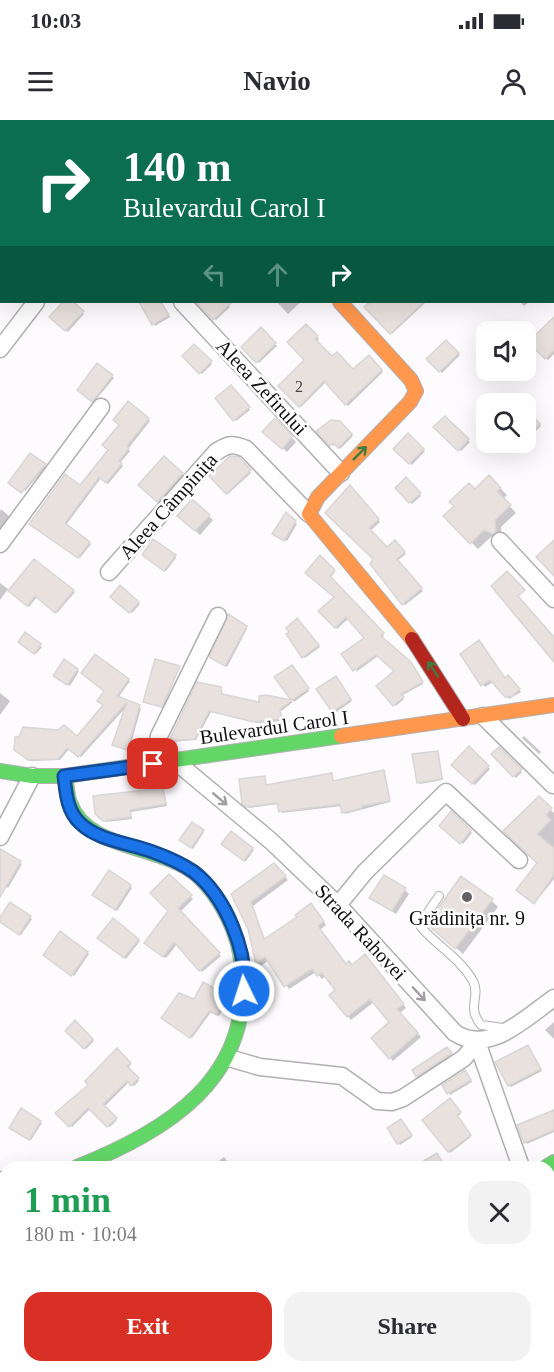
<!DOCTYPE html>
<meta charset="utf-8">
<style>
:root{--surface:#fff;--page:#f2f2f3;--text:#2b2b33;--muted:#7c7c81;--accent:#d93025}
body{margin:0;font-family:Georgia,serif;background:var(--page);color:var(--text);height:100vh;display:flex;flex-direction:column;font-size:22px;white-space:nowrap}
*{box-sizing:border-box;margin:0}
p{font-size:20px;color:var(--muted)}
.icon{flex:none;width:33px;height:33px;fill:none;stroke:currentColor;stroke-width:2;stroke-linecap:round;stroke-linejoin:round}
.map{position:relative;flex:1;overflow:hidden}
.sheet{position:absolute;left:0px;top:1041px;width:555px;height:212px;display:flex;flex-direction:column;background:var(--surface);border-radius:18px 18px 0 0;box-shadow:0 6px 24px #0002}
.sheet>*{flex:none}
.hud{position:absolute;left:0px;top:0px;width:555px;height:183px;box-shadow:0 6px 24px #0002;background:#0b6e4f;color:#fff;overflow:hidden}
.controls{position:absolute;left:476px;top:201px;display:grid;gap:12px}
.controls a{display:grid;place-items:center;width:60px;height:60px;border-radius:12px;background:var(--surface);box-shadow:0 6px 24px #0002;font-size:30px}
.pin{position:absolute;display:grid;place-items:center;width:51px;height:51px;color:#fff;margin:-26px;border-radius:12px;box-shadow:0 3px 9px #0006}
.me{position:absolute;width:66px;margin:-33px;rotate:356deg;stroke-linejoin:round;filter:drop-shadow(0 0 4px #0008)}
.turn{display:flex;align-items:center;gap:21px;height:126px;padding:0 24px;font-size:27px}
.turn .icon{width:78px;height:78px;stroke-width:2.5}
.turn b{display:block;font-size:42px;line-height:51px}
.lanes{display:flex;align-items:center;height:57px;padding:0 24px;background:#0003;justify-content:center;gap:30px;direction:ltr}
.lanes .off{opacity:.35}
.round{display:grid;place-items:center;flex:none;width:63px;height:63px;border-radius:18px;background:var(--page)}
.overview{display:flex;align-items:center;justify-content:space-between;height:102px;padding:0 24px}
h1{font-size:36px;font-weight:700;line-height:45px;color:#1e9e55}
.cta{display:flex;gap:12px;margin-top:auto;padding:12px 24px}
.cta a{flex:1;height:69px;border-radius:18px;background:var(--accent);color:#fff;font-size:24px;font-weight:700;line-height:69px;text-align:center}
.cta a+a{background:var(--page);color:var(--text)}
.status{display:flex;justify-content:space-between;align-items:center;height:42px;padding:0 30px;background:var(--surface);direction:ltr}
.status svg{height:16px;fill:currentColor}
header{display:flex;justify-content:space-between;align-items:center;height:78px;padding:0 24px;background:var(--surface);font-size:27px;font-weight:700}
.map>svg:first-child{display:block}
.shadow{fill:#0003}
.building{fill:#e9e1de;stroke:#d9d6d5;stroke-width:1.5}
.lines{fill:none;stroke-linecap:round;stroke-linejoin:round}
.lane-casing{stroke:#b1afb2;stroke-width:10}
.street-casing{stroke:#b1afb2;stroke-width:19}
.fast-casing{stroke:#b1afb2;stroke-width:16}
.slow-casing{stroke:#b1afb2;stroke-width:16}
.jam-casing{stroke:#b1afb2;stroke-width:16}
.lane{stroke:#fffeff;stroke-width:8}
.street{stroke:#fffeff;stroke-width:16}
.fast{stroke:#63d668;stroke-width:14}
.slow{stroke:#ff974d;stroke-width:14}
.jam{stroke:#b3261e;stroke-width:14}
.oneway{stroke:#3e7c41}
.oneway2{stroke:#a09ea0}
.route-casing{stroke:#114b97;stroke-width:15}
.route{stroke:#1a73e8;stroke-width:10}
.poi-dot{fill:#646164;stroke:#fff;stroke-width:2}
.labels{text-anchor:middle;stroke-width:5;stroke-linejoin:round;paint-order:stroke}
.number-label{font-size:16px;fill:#494547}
.street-label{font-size:20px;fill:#110e12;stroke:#fff}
.poi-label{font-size:20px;fill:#110e12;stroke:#fff}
</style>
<div class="status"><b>10:03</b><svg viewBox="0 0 49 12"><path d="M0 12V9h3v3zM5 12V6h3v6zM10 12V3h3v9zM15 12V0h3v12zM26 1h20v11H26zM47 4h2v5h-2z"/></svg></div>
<header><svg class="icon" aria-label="menu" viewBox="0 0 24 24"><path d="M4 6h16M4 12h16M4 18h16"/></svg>Navio<svg class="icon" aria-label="person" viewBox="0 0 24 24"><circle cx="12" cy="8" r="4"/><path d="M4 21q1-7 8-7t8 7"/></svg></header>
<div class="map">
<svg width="554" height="1252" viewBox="0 0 554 1252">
<rect width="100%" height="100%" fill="#fdfbfd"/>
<path class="shadow" d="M92,0h37l1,1 -37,1z
M208,0h24l-26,2z
M0,127l2,1v37h-2z
M65,182h6l13,12 -16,18 -17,-15z
M141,182h20l9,15 -15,9z
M198,182h27l5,5 -14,13z
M277,182h24l-13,12z
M372,182h52l1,1 -33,31 -26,-27z
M520,182h9l-5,4z
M554,199v35l-6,6 -17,-18z
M306,206l13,13 -3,3 16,16 21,13 16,-14 14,15 -35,34 -22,-24 -25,25 -21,-21 26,-26z
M261,210l16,16 -18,17 -16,-16z
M446,222l14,13 -18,18 -14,-14z
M194,226l18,18 -10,10 -18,-18z
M97,245l17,13 -20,24 -14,-10z
M231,267l19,23 -14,11 -19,-23z
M128,283l22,18 -22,28 2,2 -10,12 3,3 -15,18 -7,-6 -35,47 25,19 -11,14 -47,-33 47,-38 30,-37z
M525,290l16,16 -16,16z
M445,298l25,24 -9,9 -26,-24z
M275,300l21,22 -9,10 -18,-16z
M339,302l14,14 -13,13 -4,-5 -3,2 -14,-15z
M408,315l17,16 -13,14 -17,-16z
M164,338l20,18 -24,27 -20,-18z
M238,339l13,14 -23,21 -17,-18z
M45,345l1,2 -21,24 -13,-11z
M489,357l18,18 -4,4 13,14 -15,14 1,11 -10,-2 -14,13 -33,-33z
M406,360l15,16 -9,8 -15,-16z
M350,367l30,35 -10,9 17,18 10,-5 9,10 -9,7 26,30 -18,14 -34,-41 4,-5z
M192,381l21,19 -13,15 -21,-19z
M1,389l9,8 -10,13v-19z
M286,394l11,10 -10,17 -13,-7z
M145,436h30l1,2 -10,13z
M320,438l15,14 -5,6 54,58 -3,2 31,28 11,18 -22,12 3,3 -8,7 -18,-20 18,-15 -18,-15 -22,16 10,-34 -17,-20 -12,11 -16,-18 15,-14z
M34,441l41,31 -18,21 -20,-16 -8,10 -19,-16z
M0,463l8,6 -8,11z
M120,467l20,17 -8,9 -20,-16z
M297,500l23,27 -15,11 -2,-1z
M246,507l1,2 -20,38 -14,-8z
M25,514l17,13 -6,7 -15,-10z
M462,534l43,26 3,-3 13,15 -12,7 -16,-17 -8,5z
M179,547l-16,41 -17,-5 -2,-2z
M293,548l16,23 -15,11 -18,-24z
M77,550l2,1 -9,15 -13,-9z
M337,559l15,22 -17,12 -2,-2z
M128,560l2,1 -12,17 23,10 -12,43 -13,-5 12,-41 -47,52 -12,-8 -9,11 -29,1 -13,-9 59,-14 28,-33 1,-14z
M198,564l22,4 3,8 38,8 5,-7 27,5 -12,9 1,10 -25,2 -46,-11 -15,28 -24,2z
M0,573l10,8 -10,14z
M524,616l17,16 -2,2 -17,-16z
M469,629l21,20 -15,16 -21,-20z
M499,629l23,23 -6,6 -23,-24z
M438,632l5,28 -23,4 -2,-2z
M384,651l6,31 -45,12 -3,-8 -60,7 -3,-9 -30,4 -5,-5 20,-26 3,9 64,-12 3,8z
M163,670l4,16 -36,6 1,7 -26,3 -10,-9z
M539,678l15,15v66l-19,24 -17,-13 21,-27 -33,-32z
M451,693l21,20 -9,11 -22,-18z
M203,711l1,1 -11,17 -10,-7z
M231,713l23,17 -8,11 -23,-17z
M0,731l22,13 -14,24 -8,-5z
M274,745l14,15 -35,26 12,34 49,-32 12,17 -6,5 26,36h6l16,-6 38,48 -6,5 21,24 -28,24 -20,-23 18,-16 -17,-20 -23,18 -20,-25 6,-5 -11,-14 -4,3 -6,-7 -27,17 -20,-29 -8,6 -4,-3 -8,-35 -16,-33z
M109,752l23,16 -15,23 -21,-14z
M169,756l24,23 -13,13 41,44 -19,16 -24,-29 -12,15 -17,-13 21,-34z
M405,770l4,4 -13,20 -25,-17z
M492,781l6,6 -35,47 -27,-24z
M10,784l22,15 -11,16 -21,-14z
M113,800l27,21 -14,18 -27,-21z
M60,813l29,21 -15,22 -28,-19z
M203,864l25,14 -9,18 -8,-4 -19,26 -27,-19 29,-18z
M554,902v17l-9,-9z
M75,903l19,18 -8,8 -19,-18z
M528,926l14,25 -31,16 -2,-2z
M449,930l3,6 -33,22 -2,-2z
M117,931l14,14 -4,3 12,13 -5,5 -5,-4 -25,25 13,13 -7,7 -19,-19 -19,19 -15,-14 33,-28z
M467,953l5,9 -22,13 -1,-2z
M450,980l11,14 -4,3 14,20 -21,16 -25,-33z
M554,989v23l-27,12 -8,-18z
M40,1002l2,1 -11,17 -18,-11z
M403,1002l9,15 -12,8 -11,-17z
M224,1037l8,10h-21z
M490,1042l3,5h-13z
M6,1106v56l-6,-4v-27l6,-8 -6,-3v-4z
M549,1201l5,9v42h-21l-2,-6h18z
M203,1246h62l1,1 -8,5h-56l-2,-3z
M342,1246h48l-10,6h-34z
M391,1246h30l1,2 -6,4h-27z
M443,1247l5,5h-12z"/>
<path class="building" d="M63,182h10l11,9 -19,20 -16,-14z
M139,182h22l8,13 -17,10z
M196,182h36l-19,18z
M370,182h54l-34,32 -26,-27z
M554,197v33l-9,9 -17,-17z
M306,204l12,12 -3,3 17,17 5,-4 16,17 16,-14 13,15 -37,35 -21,-24 -25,26 -21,-21 26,-26 -17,-18z
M261,207l15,16 -20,20 -15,-16z
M446,220l13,13 -20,19 -13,-13z
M194,224l18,17 -13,13 -17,-18z
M97,243l16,12 -21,27 -15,-12z
M231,265l19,22 -17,14 -18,-23z
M128,281l21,17 -22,28 2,2 -10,13 3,2 -16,20 -7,-6 -34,46 25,19 -12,16 -49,-34 36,-50 15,11 28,-35 -6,-5 17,-20 -6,-5z
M525,288l15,16 -15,15z
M445,296l24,23 -11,12 -25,-24z
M275,298l18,18 -11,13 -20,-17z
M331,300l9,1 12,13 -14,14 -5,-5 -3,3 -14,-15z
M408,313l16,16 -15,15 -16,-15z
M30,333l16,11 -25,29 -13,-10z
M164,336l19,17 -26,29 -19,-17z
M230,336l9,1 12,13 -25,24 -17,-18z
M489,355l12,13 -4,3 14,14 -16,15 1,12 -4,2 -8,-4 -14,14 -27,-28 11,-10 -5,-4 20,-19 6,6z
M406,357l15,16 -12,10 -14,-15z
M350,365l29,34 -10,9 18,19 8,-7 10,12 -8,7 25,29 -20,17 -32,-41 3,-5 -48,-46z
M192,379l18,16 -15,16 -18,-15z
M286,392l10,9 -12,20 -12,-7z
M153,419l23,16 -12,16 -22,-16z
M554,420v36l-18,-19z
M320,435l15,15 -5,6 54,57 -3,3 30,26 12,20 -22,12 3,3 -11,9 -17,-20 18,-15 -18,-16 -23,16 -12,-17 23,-16 -18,-21 -11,11 -17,-17 16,-14 -29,-24z
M34,439l40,31 -19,23 -20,-17 -8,10 -19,-15z
M507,451l18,19 -7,6 36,41v25l-63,-76z
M120,465l19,17 -10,11 -19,-16z
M228,494l19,12 -22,40 -16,-9z
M297,498l22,27 -17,13 -16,-24 3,-2 -3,-4z
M25,512l16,12 -7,10 -16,-12z
M479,520l26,38 3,-3 12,14 -8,7 -7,1 -15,-17 -9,6 -21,-32z
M95,534l34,25 -12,17 23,9 -13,45 -15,-5 15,-43 -49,55 -11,-9 -9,11 -30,1 -14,-10 1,-13h4l4,-10 35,3 6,-5 13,11 26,-31 -6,-4 7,-10 -23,-18z
M64,539l14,10 -11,16 -14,-9z
M155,539l25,7 -18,41 -19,-5z
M292,545l17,23 -29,21 1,10 -27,3 -45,-11 -14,28 -26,2 28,-59 24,5 1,7 37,8v-6l7,-1 25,5 -17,-23z
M336,556l15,23 -19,13 -16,-23z
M469,626l20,20 -17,18 -21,-19z
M499,627l23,22 -9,8 -22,-23z
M438,631l4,28 -25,4 -5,-29z
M384,650l6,31 -28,5v2l-20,5 -2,-9 -61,8 -2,-9 -31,4 -4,-3 -3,-25 26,-3 1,9 66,-12 1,8z
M163,668l3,16 -36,6 1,7 -28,4 -8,-7 -2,-18z
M539,676l13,12 -6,7 5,5 -14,14 17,14v27l-20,29 -18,-14 21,-27 -34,-32z
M451,691l20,19 -11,14 -21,-18z
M192,702l12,8 -13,18 -12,-8z
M231,711l22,17 -9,13 -23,-17z
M0,729l21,12 -21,36z
M274,743l12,13 -35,26 13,37 33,-22 -2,-2 16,-12 13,18 -6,5 28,38 3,-3 3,4 13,-11 39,50 -7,5 21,24 -29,26 -18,-21 18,-16 -19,-23 -23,18 -18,-22 6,-5 -13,-17 -5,3 -5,-7 -28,18 -19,-30 -9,7 -8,-35 -17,-35z
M109,750l22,15 -16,25 -23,-15z
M169,754l23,21 -14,13 42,45 -21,18 -25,-29 -11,15 -19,-14 24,-32 -18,-18z
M384,755l22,13 -14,23 -23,-13z
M461,756l32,23 -38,50 -28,-25z
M10,782l21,14 -12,19 -19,-13v-5z
M113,798l26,21 -15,19 -27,-20z
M60,811l28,21 -17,24 -28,-21z
M203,862l24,13 -10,20 -8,-4 -19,27 -29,-20 18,-25 15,6z
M75,900l18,19 -9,10 -19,-18z
M528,925l13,24 -33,17 -13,-24z
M447,927l5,6 -36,24 -4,-7z
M117,928l14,15 -4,3 12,12 -8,8 -4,-5 -24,23 14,14 -10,9 -19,-19 -19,19 -14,-14 33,-28 -3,-4z
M465,950l6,10 -24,14 -5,-9z
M450,978l11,14 -4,3 14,20 -23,17 -26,-32z
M21,988l20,13 -12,19 -20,-12z
M554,990v20l-30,13 -7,-18z
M401,999l11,16 -15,9 -10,-16z
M437,1033l8,14h-32z"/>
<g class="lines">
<g class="lane-casing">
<path id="lane" d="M439,776l-18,26v5c16,19 39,31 52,54 8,15 -7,26 8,44l22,3
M379,1246l4,6"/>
</g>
<g class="street-casing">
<path id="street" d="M172,0l1,2
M423,0l1,2
M185,2l2,-2
M554,156v1
M182,182l159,171
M0,229l36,-47
M500,421l54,58
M0,424l101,-137
M109,452l107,-120c12,-8 17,-9 30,-3l63,65
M483,596l70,69
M175,641l96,80 67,64 117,128c35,22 70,-15 99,-35
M153,644l6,-28 59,-120
M0,717l32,-61
M338,785l27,-33 81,-80 73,68
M477,922l44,125
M229,938l31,9 82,9 35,25 15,1 11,-4 61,-40 13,-16
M0,1061l6,-2
M549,1131l5,15"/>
</g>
<g class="fast-casing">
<path id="fast" d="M0,651l32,5h33l276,-40
M65,656c2,9 2,19 5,27 18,48 90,41 127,72 25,23 42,59 45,92 11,112 -74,163 -165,200
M546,1047l8,-5"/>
</g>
<g class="slow-casing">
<path id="slow" d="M340,182l71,78 5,11 -6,11 -92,95 -9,17 103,125
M341,616l213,-31
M302,1252l4,-6"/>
</g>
<g class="jam-casing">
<path id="jam" d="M412,519l51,80"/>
</g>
<use href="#lane" class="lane"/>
<use href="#street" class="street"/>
<use href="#fast" class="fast"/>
<use href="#slow" class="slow"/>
<use href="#jam" class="jam"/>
</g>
<defs><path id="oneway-shaft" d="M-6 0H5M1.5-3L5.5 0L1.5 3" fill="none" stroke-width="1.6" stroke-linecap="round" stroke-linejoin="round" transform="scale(1.5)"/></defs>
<g class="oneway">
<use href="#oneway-shaft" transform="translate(360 333) rotate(-45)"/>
<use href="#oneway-shaft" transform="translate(433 549) rotate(-123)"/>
</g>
<g class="oneway2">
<use href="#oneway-shaft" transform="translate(220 679) rotate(40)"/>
<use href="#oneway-shaft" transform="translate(419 874) rotate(47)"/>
</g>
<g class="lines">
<g class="route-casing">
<path id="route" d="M153,644l-89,12c2,17 3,35 16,47 18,18 50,20 73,29 14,5 28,11 41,20 32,25 54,80 50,119"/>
</g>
<use href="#route" class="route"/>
</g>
<circle class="poi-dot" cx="467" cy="777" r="6"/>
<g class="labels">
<g class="number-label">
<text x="299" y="272">2</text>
</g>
<g class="street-label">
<text transform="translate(262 267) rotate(47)" y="7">Aleea Zefirului</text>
<text transform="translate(168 386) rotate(-48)" y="7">Aleea Câmpinița</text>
<text transform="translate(274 607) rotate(-8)" y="7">Bulevardul Carol I</text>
<text transform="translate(361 812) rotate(47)" y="7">Strada Rahovei</text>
</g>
<g class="poi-label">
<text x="467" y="805">Grădinița nr. 9</text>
</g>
</g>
</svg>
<div class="controls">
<a><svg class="icon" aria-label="sound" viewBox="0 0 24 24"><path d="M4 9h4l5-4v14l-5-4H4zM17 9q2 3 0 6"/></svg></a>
<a><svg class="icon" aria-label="search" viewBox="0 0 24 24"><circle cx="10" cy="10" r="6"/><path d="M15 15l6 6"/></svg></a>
</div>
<div class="pin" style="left:153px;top:644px;background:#d93025"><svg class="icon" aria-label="arrive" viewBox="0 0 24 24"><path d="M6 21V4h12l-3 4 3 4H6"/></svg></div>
<svg class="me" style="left:244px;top:871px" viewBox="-20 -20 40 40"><circle r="17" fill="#1a73e8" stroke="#fff" stroke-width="3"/><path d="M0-11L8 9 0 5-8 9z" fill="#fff"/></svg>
<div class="hud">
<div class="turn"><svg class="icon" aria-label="right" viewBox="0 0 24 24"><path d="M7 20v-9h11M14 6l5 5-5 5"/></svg><div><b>140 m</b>Bulevardul Carol I</div></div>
<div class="lanes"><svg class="icon off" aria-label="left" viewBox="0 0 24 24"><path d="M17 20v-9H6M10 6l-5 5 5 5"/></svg><svg class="icon off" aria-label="ahead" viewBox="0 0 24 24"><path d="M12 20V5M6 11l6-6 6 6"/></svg><svg class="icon" aria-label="right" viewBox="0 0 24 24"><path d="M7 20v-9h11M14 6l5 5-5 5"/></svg></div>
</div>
<section class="sheet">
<div class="overview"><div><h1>1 min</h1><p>180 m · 10:04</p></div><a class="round"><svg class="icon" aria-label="close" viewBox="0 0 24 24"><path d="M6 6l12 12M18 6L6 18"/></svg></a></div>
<div class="cta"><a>Exit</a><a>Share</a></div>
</section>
</div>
